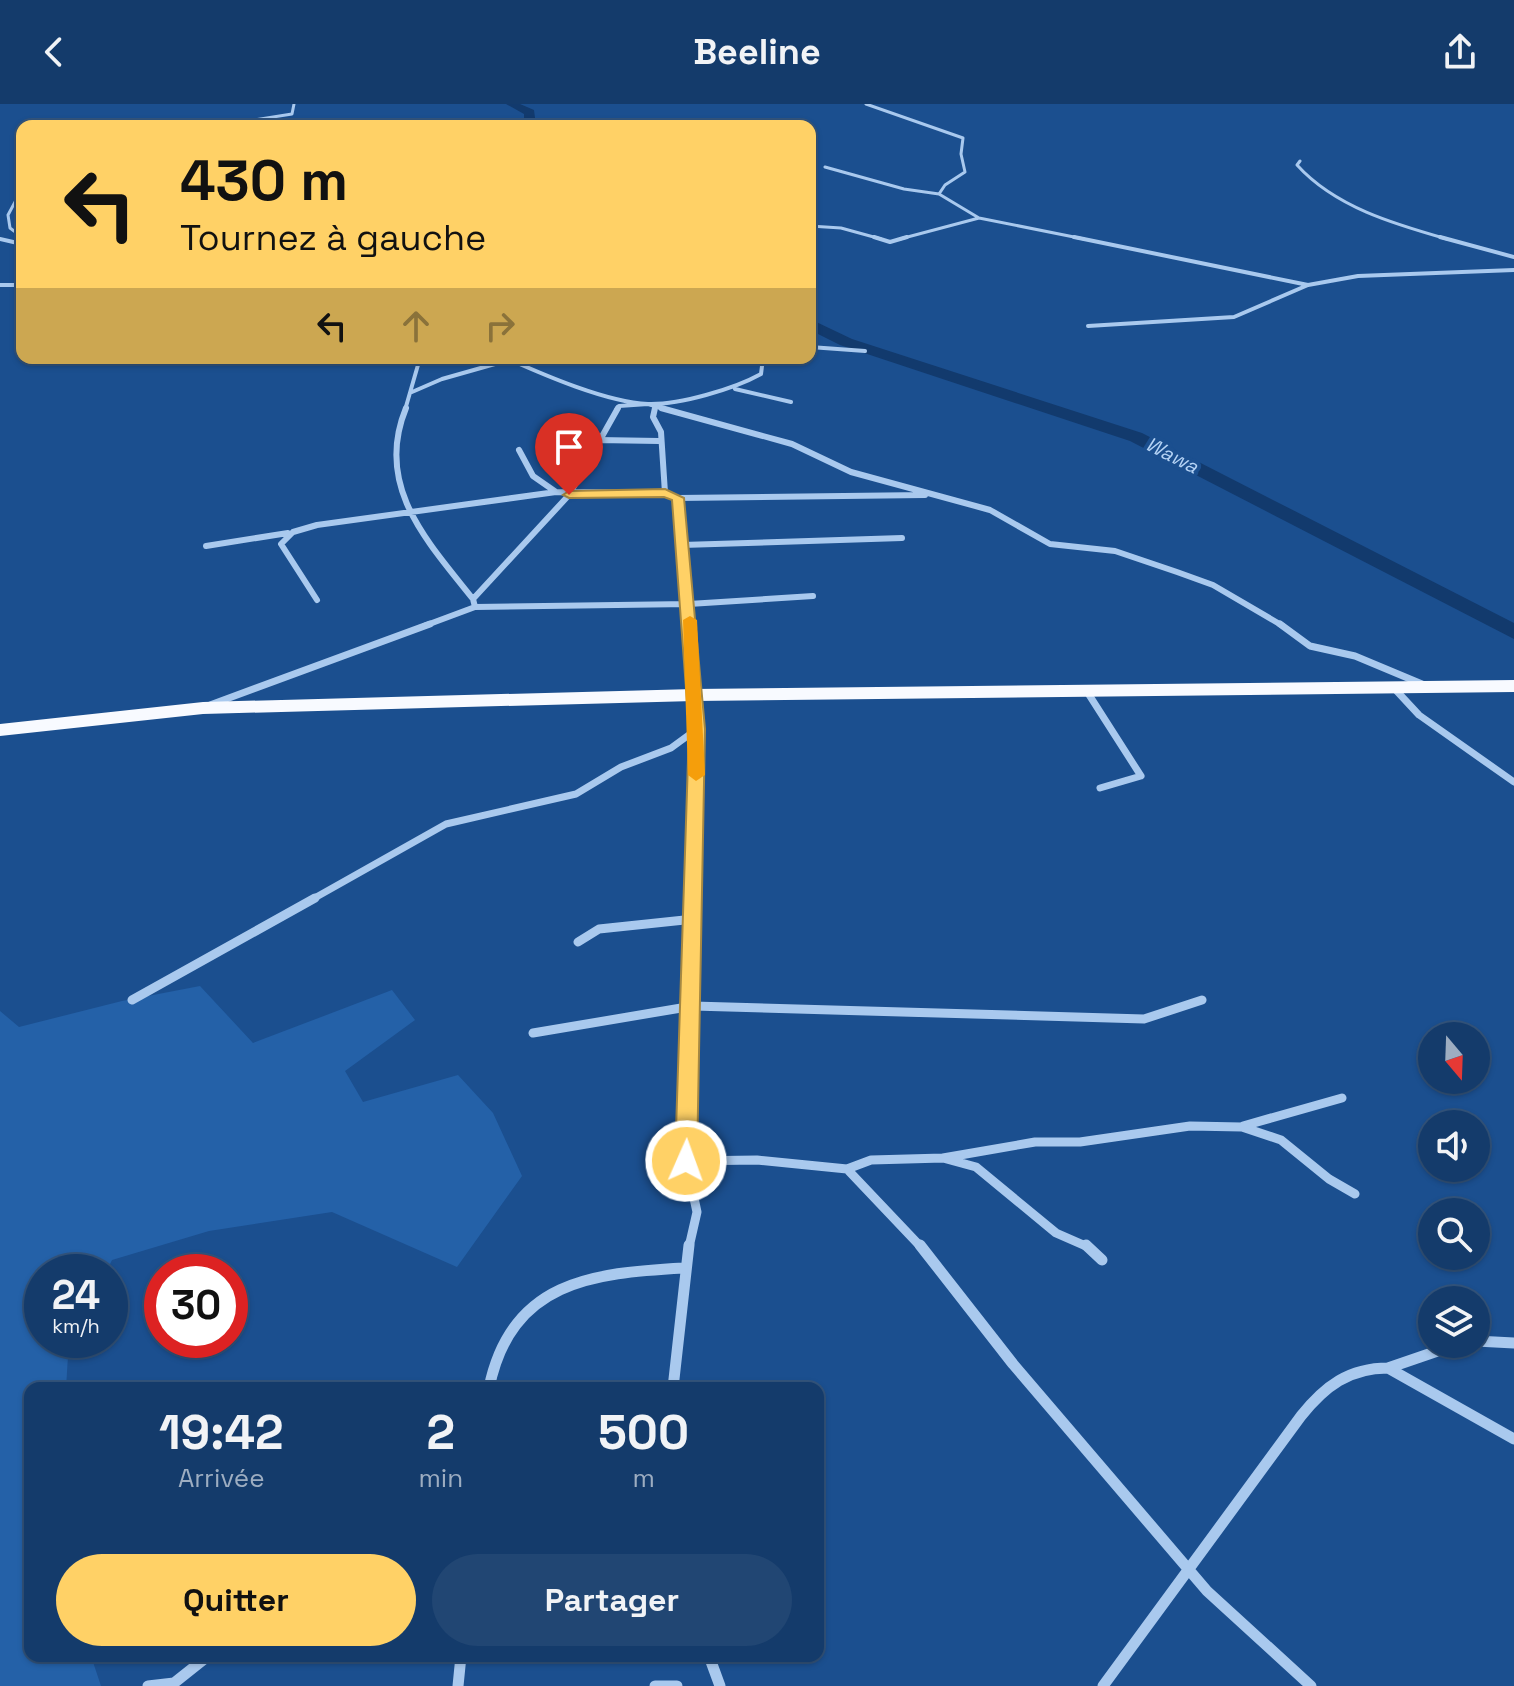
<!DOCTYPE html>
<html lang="fr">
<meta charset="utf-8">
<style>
:root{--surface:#143b6b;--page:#214673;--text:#f1f3f6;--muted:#9dadc1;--line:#33557e;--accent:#ffd166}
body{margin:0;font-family:"Space Grotesk",sans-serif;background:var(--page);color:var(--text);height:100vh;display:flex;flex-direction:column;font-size:30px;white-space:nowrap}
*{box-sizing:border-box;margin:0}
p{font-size:26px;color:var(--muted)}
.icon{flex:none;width:44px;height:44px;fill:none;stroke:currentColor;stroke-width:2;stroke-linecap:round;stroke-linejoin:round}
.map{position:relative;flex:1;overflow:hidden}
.drawer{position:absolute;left:24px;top:1278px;width:800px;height:280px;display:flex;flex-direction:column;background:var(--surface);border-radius:16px;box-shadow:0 2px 6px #0004,0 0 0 2px var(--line)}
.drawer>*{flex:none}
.banner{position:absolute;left:16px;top:16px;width:800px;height:244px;border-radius:16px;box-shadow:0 2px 6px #0004,0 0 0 2px var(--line);background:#ffd166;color:#111;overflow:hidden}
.needle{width:52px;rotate:161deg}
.tools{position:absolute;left:1418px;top:918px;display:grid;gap:16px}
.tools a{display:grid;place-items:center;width:72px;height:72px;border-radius:50%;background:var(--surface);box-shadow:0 2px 6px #0004,0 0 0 2px var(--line);font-size:40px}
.speed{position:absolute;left:24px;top:1150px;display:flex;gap:16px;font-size:40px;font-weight:700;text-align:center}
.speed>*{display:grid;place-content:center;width:104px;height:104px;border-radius:50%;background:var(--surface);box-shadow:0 2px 6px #0004,0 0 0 2px var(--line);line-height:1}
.speed small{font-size:20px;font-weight:400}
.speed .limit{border:12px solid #d22;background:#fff;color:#111}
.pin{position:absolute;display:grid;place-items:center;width:68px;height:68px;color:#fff;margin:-82px -34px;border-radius:50% 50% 50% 0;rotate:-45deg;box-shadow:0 0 8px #0007}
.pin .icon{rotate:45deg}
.me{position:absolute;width:88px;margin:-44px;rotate:2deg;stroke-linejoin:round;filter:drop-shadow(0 0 6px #0008)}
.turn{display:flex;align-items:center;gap:28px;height:168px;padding:0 32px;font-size:36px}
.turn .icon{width:104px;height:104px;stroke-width:2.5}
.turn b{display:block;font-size:56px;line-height:68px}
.lanes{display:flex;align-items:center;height:76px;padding:0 32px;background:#0003;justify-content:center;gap:40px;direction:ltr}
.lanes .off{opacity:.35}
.eta{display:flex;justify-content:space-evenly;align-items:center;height:136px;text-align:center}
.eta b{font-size:48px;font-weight:800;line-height:56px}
.action{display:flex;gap:16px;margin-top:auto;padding:16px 32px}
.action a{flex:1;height:92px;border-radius:48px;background:var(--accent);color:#111;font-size:32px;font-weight:800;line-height:92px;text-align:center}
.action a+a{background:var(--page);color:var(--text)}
header{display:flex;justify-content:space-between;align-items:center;height:104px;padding:0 32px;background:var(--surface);font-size:36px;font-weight:800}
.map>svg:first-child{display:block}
.green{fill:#2461a8}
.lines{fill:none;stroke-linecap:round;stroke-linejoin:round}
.river{fill:#123a6d;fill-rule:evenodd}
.minor-far5{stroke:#a9c9ee;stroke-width:3}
.minor-far4{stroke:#a9c9ee;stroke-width:4}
.minor-far3{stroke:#a9c9ee;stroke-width:6}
.minor-far2{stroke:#a9c9ee;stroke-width:7}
.minor-far1{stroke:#a9c9ee;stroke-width:9}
.minor{stroke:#a9c9ee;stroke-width:11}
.trunk{fill:#f8faff;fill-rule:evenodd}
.route{fill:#ffd166;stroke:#a68842;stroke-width:2}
.slow{fill:#f59e0b}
.labels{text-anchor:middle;stroke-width:8;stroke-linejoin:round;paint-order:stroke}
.far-water-label{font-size:20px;font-style:italic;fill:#b5d3f5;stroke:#1b4f8f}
</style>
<header><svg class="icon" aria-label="back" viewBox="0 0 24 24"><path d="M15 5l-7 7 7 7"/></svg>Beeline<svg class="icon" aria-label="share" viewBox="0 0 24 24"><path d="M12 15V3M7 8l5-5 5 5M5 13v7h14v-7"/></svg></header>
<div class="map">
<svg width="1514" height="1582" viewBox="0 0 1514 1582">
<rect width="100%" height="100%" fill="#1b4f8f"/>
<path class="green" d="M200,882l53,57 139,-53 23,30 -70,51 18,31 95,-27 35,38 29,63 -65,91 -125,-55 -123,19 -97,29 -6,12h-64v68h27l-3,48h-36v268h61l10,30h-101v-675l19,16 103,-26z"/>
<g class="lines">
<path class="river" d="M506,0h14l14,6 2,16h-12v-12z
M810,215l42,20 290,94 372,190v16l-384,-198 -290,-96 -30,-15z"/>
<path class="minor-far5" d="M866,0l97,34 -2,16 4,18 -20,13 -6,9 40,24 105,21
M254,16l38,-6 2,-10
M203,17l51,-1 -7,6
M1300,57l-3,4c38,42 97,59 150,74
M825,63l79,22 35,5
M22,85l-14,26 2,13 12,9
M810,122l31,2 40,11
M900,135l79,-21"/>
<path class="minor-far4" d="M874,133l16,5 17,-5
M1074,133l234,48
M1440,133l74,20
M0,135l22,5
M0,181h22
M1088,222l146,-9 74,-32 50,-9 156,-6
M810,243l55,4
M506,254c38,17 100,44 142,46 31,1 86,-15 113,-30l2,-16
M735,285l56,13
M412,288l30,-13 67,-19
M405,306l15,-52
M616,306l3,-4 29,-2 21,6"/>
<path class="minor-far3" d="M406,304c-32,78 21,133 67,191l2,8 -51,19
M655,304l-2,9 8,15 4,61
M661,304l131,36 59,28 139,38 60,34 65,7 62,21 36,13 70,41
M598,336l61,1
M519,346l14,26 23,16
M678,394l247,-3
M682,441l220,-7
M206,442l82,-13
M473,495l96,-104 49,-87
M317,496l-36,-56 12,-12 24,-7 239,-33 109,1 13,5 11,128
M475,503l214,-3 124,-8"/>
<path class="minor-far2" d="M688,520l9,105 -4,171
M1280,520l30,22 45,10 67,28
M1393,583l26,28 95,67
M1086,586l55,86 -41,12
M210,601l220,-81
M311,796l135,-76 130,-30 45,-27 50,-19 26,-19"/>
<path class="minor-far1" d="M578,838l21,-13 95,-10
M132,896l183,-102
M533,929l160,-27 451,13 58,-19
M1243,1022l99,-28
M943,1054l92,-16h45l110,-16 52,1 39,13 48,39 26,15
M686,1057l71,-1 90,9 74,78
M847,1065l24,-9 72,-2 33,9 80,66 32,14
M689,1143l8,-35 -11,-51 7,-263"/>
<path class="minor" d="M920,1141l93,119 194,227 104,95
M1086,1141l16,15
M1476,1237l38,2
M1388,1264l70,-24
M489,1284c22,-107 103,-115 195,-120
M673,1284l16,-143
M709,1552l11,30
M148,1582l26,-3 34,-27
M458,1582l3,-30
M655,1582h22
M1103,1582l198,-270c24,-30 48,-48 87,-48l126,71"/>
<path class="trunk" d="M1514,576v12l-820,9 -491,13 -203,22v-12l203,-22 491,-13z"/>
</g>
<path class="route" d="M665,385l19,9 21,231 -8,432 -3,7 -8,3 -8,-3 -3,-7 14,-432 -17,-229 -8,-3 -95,1 -6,-3 6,-4z"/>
<path class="slow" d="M690,512l7,4 8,155 -9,6 -8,-6 -5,-155z"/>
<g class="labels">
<g class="far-water-label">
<text transform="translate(1172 351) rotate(27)" y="7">Wawa</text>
</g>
</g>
</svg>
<div class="tools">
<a><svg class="needle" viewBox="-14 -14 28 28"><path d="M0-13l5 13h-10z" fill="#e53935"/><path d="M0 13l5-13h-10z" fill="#9dadc1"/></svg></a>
<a><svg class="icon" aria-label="sound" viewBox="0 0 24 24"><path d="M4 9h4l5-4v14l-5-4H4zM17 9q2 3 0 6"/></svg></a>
<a><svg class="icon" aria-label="search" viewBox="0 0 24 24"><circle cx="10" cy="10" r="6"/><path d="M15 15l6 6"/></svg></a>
<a><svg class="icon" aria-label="layers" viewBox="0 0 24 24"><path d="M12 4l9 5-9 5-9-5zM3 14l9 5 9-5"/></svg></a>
</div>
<div class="speed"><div>24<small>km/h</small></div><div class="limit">30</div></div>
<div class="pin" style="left:569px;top:391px;background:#d93025"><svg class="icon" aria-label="arrive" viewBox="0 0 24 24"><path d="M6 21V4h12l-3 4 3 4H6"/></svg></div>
<svg class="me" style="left:686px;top:1057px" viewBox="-20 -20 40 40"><circle r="17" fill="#ffd166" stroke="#fff" stroke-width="3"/><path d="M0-11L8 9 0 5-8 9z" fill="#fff"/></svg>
<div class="banner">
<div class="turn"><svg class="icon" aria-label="left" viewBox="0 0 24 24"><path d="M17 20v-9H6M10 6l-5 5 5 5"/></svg><div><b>430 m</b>Tournez à gauche</div></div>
<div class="lanes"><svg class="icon" aria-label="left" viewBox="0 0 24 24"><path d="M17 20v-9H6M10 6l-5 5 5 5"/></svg><svg class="icon off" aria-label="ahead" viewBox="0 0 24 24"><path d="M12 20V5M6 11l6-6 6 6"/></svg><svg class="icon off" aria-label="right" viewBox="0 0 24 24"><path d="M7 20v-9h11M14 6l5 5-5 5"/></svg></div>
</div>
<section class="drawer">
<div class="eta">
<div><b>19:42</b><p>Arrivée</p></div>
<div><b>2</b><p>min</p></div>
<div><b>500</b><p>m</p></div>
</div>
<div class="action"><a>Quitter</a><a>Partager</a></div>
</section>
</div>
